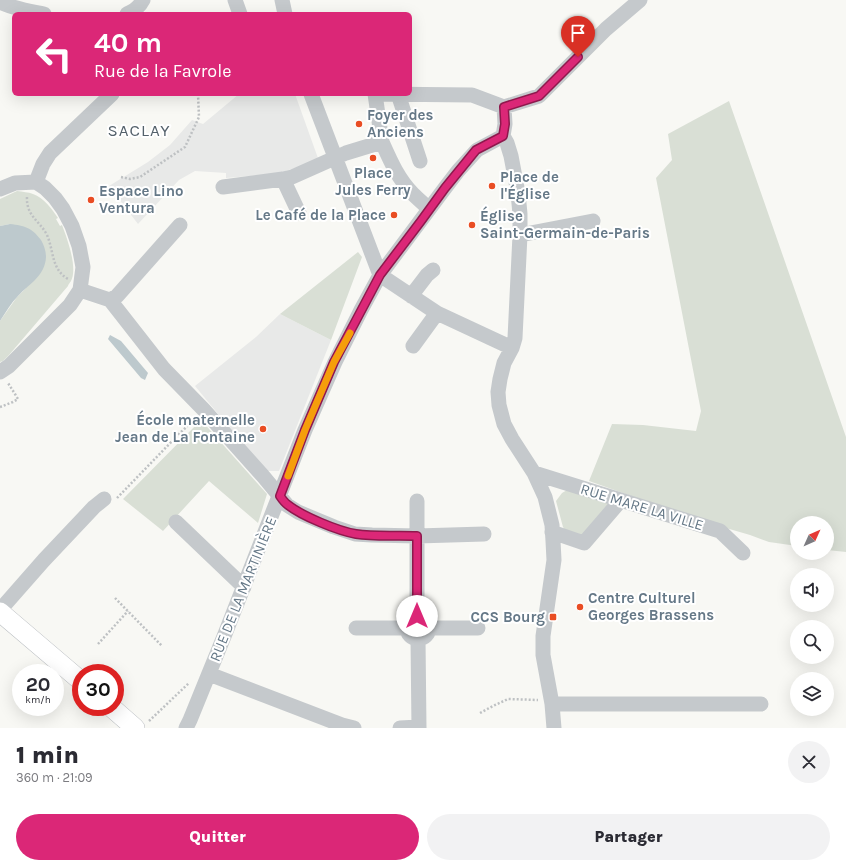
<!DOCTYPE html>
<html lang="fr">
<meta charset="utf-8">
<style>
:root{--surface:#fff;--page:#f2f2f3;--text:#2b2b33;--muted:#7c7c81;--accent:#db2777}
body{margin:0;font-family:Karla,sans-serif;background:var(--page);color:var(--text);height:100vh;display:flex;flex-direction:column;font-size:15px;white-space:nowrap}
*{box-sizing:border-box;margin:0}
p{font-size:13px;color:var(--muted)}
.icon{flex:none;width:22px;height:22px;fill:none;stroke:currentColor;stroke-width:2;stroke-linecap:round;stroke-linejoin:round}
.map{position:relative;height:728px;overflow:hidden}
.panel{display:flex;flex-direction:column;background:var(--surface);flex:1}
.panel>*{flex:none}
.guide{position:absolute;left:12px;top:12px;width:400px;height:84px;border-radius:6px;box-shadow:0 4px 16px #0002;background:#db2777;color:#fff;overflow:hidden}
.needle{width:26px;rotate:45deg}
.fabs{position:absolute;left:790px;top:516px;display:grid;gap:8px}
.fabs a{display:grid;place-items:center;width:44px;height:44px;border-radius:50%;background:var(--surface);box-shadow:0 4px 16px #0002;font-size:20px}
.speed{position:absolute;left:12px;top:664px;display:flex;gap:8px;font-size:20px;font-weight:700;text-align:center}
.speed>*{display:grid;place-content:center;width:52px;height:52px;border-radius:50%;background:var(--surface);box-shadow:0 4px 16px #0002;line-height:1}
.speed small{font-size:10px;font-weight:400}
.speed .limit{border:6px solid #d22;background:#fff;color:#111}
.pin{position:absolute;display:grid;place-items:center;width:34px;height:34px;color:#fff;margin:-41px -17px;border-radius:50% 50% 50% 0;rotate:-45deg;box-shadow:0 0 4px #0007}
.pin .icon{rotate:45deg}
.me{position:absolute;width:44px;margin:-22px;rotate:0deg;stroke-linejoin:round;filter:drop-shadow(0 0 3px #0008)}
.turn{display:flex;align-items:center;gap:14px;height:84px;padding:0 16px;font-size:18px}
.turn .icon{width:52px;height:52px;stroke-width:2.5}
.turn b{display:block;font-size:28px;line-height:34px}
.round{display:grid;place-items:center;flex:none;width:42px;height:42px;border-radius:21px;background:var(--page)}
.summary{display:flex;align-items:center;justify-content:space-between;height:68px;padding:0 16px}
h1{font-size:24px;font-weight:800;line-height:30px}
.cta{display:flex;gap:8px;margin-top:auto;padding:8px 16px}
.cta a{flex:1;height:46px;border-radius:24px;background:var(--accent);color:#fff;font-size:16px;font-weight:800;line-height:46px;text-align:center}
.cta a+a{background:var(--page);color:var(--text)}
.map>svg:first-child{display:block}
.built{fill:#e8e9e8}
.green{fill:#d9dfd5}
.water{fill:#bdc9cd}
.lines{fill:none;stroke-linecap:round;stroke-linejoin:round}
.major-casing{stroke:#b8bcc0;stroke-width:20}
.path{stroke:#bec1c3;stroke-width:2.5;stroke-dasharray:2 2;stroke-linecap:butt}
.minor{stroke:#c5c9cc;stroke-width:15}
.major{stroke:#fff;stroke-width:19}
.route-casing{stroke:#8e194d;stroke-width:10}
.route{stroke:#db2777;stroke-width:7}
.slow{stroke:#f59e0b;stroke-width:7}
.poi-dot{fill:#e94d23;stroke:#fff;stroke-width:1.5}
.labels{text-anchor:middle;stroke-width:4;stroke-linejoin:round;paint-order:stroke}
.poi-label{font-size:15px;font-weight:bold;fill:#657887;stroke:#fff;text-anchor:start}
.street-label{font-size:15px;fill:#657887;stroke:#fff}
.quarter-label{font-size:17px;letter-spacing:1px;fill:#54616b;stroke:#fff}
</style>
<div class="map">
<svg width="846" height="728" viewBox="0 0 846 728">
<rect width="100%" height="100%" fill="#f8f8f4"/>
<path class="built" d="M239,94h56l24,67 -44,13 -49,4v-5l-31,-2 -16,9 -41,44 -29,-38 39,-24 22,-17 22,-25 11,4z
M280,314l51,26 -52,131h-14l-70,-85 61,-49z"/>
<path class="green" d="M729,101l117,336v115l-19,-2v-27h-30v23l-28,-4 -19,-7 -48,-14 -113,-40 23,-57 31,1 53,6 5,-20 -45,-233 16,-18 -4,-26z
M17,191c6,1 11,1 16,3 11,4 18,14 25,24l-2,1 4,7 2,-1c5,13 16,43 9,56 0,0 -3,4 -3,5l-59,69 -6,6 -3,1v-41l17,-24 9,-9 -16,-64 -10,2v-27z
M358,252l4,5 -31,83 -51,-26z
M201,420l66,74 -9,29 -49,-42 -46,50 -40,-32z
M567,490l43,14 -24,32 -21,-6 -2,-3 -7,-26 6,-8z"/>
<path class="water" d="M10,224c15,2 21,3 31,16 3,5 5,11 5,17 -1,19 -16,26 -28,39 -7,7 -12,16 -18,25v-95z
M110,335l11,6 27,32 -3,7 -4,-2 -33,-39z"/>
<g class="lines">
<g class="major-casing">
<path id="major" d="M0,612l81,69
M111,707l24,21"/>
</g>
<path class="path" d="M121,177l9,2 10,-2 45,-30 14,-30 -1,-23
M27,197c-1,19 13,24 20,38 7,16 4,34 21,44
M0,407l13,-5 5,-3 -3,-5 -7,-11
M117,498l63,-65 14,-13
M115,598l47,48
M98,644l30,-33
M480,713l13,-7 15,-7 30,1
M149,721l40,-38"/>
<path class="minor" d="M235,0l5,14
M282,0l3,14
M0,2c14,7 29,9 44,12
M127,14c7,-3 13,-8 16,-14
M311,94l69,181
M375,94l7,48
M377,94l95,1 32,12
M398,94l22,67
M503,136l4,7 4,13 7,37 2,21v21l-5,103 -3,10 -8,15 -4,16 -2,13 1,13 5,19 8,15 22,34 11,24 7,28 1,16 1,19 -11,76v19l9,49 2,24
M503,136l2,-12 -1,-17 35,-11 67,-67 34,-29
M283,179l16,34
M36,182l7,-18 7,-11 62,-59
M223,187l60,-8 9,-2 54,-24 36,-11c8,18 16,37 31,52 5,5 11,10 16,15
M0,189l15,-6 21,-1 9,6 10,10 8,11 9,17 7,20 4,21 -3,23 -10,15 -61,61 -9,6
M520,235l73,-14
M380,275l57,38 75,35
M80,290l30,10 54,69 40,41 59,66 24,29 11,7 36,15 21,7 17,1 45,1 67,-2
M411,296l16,-21 6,-5
M110,300l7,-4 63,-71
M413,346l24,-33
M534,473l186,58 23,22
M417,501v115
M176,522l68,65
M552,532l32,11 37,-43
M0,610l44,-50 50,-53 10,-8
M407 628a11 11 0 1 1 22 0a11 11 0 1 1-22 0Z
M356,628h50
M430,628h48
M418,639l1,89
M209,674l133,51 12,3
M552,704h209
M186,728l4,-8 35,-86 80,-204 30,-68 26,-52 19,-35 65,-87 13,-17 19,-21 26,-14
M400,728l19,-1"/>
<use href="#major" class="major"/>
</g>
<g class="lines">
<g class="route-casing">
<path id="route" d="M417,616v-80c-20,-1 -42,1 -61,-2 -18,-3 -54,-18 -68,-29 -3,-2 -6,-6 -8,-9l25,-66 29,-68 46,-87 41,-54 24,-33 31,-38 27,-14 2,-12 -1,-17 35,-11 39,-39"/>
</g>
<use href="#route" class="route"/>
<path class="slow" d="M288,476l17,-46 29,-68 16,-29"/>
</g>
<g class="poi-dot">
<circle cx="359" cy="124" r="4"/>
<circle cx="373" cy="158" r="4"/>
<circle cx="492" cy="186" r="4"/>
<circle cx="91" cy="200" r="4"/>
<circle cx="394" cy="215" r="4"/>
<circle cx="472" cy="225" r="4"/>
<circle cx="263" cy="429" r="4"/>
<circle cx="580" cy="607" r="4"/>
<rect x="549" y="613" width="8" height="8" rx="2"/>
</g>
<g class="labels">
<g class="poi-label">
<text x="367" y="120">Foyer des<tspan x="367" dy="17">Anciens</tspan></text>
<text x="373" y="178" text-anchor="middle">Place<tspan x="373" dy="17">Jules Ferry</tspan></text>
<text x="500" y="182">Place de<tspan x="500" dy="17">l'Église</tspan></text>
<text x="99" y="196">Espace Lino<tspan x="99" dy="17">Ventura</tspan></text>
<text x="386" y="220" text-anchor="end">Le Café de la Place</text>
<text x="480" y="221">Église<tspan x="480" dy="17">Saint-Germain-de-Paris</tspan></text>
<text x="255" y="425" text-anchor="end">École maternelle<tspan x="255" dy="17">Jean de La Fontaine</tspan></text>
<text x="588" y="603">Centre Culturel<tspan x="588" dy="17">Georges Brassens</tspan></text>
<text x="545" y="622" text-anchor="end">CCS Bourg</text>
</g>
<g class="street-label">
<text transform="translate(642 507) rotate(17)" y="5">RUE MARE LA VILLE</text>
<text transform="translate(243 589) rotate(-68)" y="5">RUE DE LA MARTINIÈRE</text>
</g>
<g class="quarter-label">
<text x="139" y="136">SACLAY</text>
</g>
</g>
</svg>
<div class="fabs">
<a><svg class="needle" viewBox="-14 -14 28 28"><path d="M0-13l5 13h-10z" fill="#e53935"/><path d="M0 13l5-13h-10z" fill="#7c7c81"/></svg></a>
<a><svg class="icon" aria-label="sound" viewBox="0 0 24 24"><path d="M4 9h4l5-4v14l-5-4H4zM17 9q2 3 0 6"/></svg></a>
<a><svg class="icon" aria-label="search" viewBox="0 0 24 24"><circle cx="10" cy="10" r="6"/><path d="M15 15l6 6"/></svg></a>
<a><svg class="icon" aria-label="layers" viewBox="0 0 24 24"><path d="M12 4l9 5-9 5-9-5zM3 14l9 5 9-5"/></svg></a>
</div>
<div class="speed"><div>20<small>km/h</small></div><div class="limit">30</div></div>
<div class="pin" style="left:578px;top:57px;background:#d93025"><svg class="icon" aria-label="arrive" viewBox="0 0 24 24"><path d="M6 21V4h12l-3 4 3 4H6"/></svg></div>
<svg class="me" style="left:417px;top:616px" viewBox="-20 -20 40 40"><circle r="19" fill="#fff"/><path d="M0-13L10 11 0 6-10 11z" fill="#db2777"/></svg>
<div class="guide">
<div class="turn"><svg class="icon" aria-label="left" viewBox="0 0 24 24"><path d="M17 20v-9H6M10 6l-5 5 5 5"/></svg><div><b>40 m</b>Rue de la Favrole</div></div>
</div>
</div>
<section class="panel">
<div class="summary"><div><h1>1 min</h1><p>360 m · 21:09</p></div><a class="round"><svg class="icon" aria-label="close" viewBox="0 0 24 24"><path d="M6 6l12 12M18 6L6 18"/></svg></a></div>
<div class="cta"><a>Quitter</a><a>Partager</a></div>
</section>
